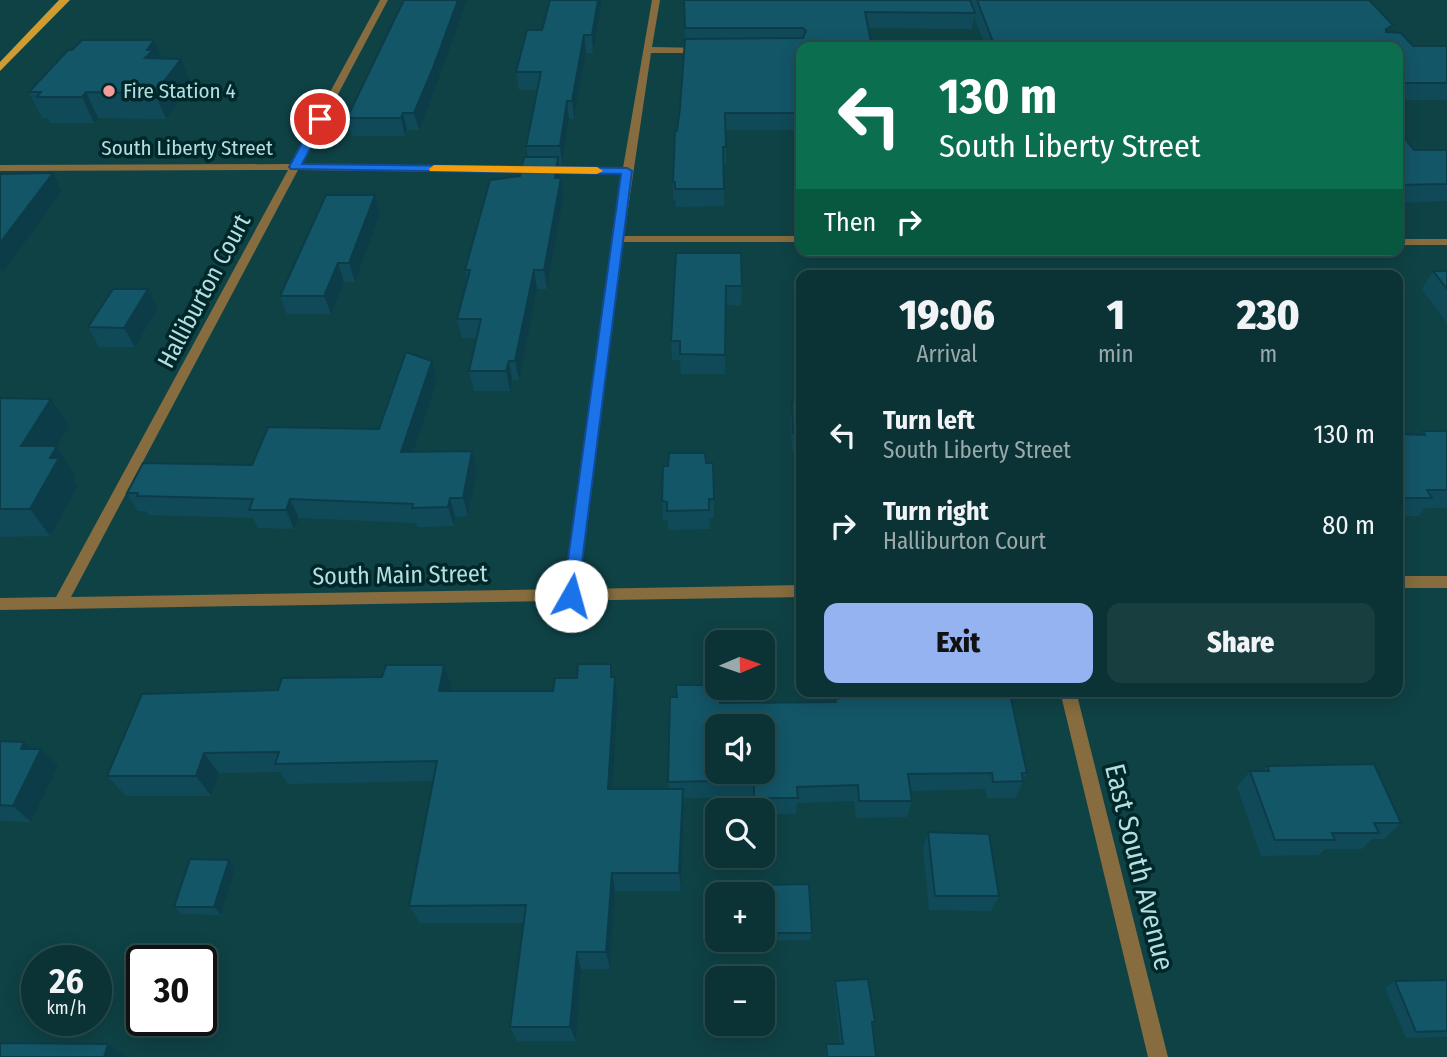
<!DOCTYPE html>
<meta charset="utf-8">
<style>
:root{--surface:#0b3234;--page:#193e40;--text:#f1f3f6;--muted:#9aaaac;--line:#2b4d4f;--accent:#95b2f1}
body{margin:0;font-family:"Fira Sans Condensed",sans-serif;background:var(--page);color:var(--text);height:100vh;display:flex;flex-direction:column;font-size:26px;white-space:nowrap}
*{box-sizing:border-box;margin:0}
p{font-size:23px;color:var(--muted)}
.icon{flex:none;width:38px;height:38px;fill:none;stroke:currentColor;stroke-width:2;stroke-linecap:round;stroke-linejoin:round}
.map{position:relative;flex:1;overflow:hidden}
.panel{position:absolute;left:796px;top:270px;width:607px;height:427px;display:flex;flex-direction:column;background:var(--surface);border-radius:14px;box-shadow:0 4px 18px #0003,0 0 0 2px var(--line)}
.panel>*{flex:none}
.banner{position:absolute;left:796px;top:42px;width:607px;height:214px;border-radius:14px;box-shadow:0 4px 18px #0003,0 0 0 2px var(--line);background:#0b6e4f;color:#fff;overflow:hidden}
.needle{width:46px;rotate:88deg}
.buttons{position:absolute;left:705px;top:630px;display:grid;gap:14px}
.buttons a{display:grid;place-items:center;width:70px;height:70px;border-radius:14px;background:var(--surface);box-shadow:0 4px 18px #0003,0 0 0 2px var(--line);font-size:35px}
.speed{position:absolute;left:21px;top:945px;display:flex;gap:14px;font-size:35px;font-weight:700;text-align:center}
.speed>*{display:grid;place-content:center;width:91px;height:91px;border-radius:50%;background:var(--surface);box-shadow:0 4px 18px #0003,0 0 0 2px var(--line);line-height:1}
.speed small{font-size:18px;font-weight:400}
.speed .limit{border:4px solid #111;border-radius:10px;background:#fff;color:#111}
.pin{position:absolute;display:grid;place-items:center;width:60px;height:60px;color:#fff;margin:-30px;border:4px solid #fff;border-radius:50%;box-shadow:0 2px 7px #0007}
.me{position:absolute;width:77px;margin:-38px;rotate:7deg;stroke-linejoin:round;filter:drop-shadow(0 0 5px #0008)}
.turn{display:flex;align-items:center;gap:24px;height:147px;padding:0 28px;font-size:32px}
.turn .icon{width:91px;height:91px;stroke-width:2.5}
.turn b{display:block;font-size:49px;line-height:60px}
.then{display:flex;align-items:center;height:66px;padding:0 28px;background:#0003;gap:14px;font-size:26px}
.eta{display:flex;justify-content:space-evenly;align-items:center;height:119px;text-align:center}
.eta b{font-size:42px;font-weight:800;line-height:49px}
.cta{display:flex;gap:14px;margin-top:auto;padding:14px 28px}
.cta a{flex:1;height:80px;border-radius:14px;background:var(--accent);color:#111;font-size:28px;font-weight:800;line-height:80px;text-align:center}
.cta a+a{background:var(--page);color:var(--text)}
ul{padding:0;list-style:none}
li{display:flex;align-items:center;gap:21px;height:91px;padding:0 28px}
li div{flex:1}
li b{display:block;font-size:26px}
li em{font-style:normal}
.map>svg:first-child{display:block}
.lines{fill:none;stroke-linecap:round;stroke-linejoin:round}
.minor{fill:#866c3e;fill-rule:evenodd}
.primary{fill:#d09b2f;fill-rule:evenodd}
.wall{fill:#104a59}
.shaded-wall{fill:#0d3c49}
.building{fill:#135668;stroke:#0d3c49;stroke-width:2;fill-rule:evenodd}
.route{fill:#1a73e8;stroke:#114b97;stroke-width:2}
.slow{fill:#f59e0b}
.poi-dot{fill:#f59b9a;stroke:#002729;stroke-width:2.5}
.labels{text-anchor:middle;stroke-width:7;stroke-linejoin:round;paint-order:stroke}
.far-poi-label{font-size:21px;fill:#b5dee1;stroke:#002729;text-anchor:start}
.far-street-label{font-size:21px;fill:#b5dee1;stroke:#002729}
.street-label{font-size:24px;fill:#b5dee1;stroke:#002729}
.near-street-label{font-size:28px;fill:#b5dee1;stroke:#002729}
</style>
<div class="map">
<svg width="1447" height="1057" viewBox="0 0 1447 1057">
<rect width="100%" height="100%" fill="#0f4245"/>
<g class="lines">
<path class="minor" d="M380,0h8l-87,164 322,4 29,-168h8l-8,47 53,1v4l-3,1h-51l-27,183h178v6h-179l-44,347 223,-4v12l-802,13v-12l56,-1 232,-427 -288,1v-6l291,-1zM298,170l324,4 -57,415 -494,8z
M1398,239h49v6h-49z
M1398,576h49v12h-49z
M1060,691h16l92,366h-20z"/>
<path class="primary" d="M59,0h11l-70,71v-9z"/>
</g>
<path class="wall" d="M684,0h685l24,25 -4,8 24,13h34v54h-49v-53h-412l-12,-30 -2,12 -104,-1 -66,19v114l-4,-31h-72v35h-2v41l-48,1 -1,-7h-2v-18l7,-74 5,-69z
M601,8l-8,45h-7l-12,66h-5l-7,46h-3l5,31 -17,93h-10l-18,91h-7l-2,11h-36l-5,-20 8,-33h-15l-5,-19 10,-40 -2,-9 55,-94 8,-19 -2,-11 12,-56h-19l-3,-18 26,-42z
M162,59l29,25 -25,35 -68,-1 -4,5h-44l-2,-5h-6l-13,-26z
M436,86l-17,44h-12l-2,6h-53l-5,-18z
M1398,130l16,20h33v51l-49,2z
M375,195l5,19 -25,68h-11l-13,32h-44l-7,-18z
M676,253l66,33 -1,20 -15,-1 -1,69h-44l-1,-14h-8l-1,-19z
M1433,271h14v52l-25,-34z
M148,289l10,19 -23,39h-36l-11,-20z
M437,380l-24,72 59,-1 5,19 -9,46 -13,1 -1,9 -36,1 -2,-4 -117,-5 -5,11 -36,-1 -5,-10 -105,-3 -2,-4h-8l-11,-18 125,-28 127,-36z
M0,398l69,29 -12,19 18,28 -2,4 5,8 -28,50 -50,1z
M792,402h10v49h-10l-2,-31z
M1423,431h24v77h-22l-6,8h-21v-82l23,1z
M706,463l8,36v19l-5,1 1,10 -42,1v-9l-5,-1 -1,-19z
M444,665l8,21 -1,5h102l62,-14 3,21 -6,91h57l-1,-7 46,-86 6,7 115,-1v-3h3l1,-8h163l25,82 -12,25h-28l-2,-9 -75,2 2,10 -5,16 -51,1 -2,-17 -57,2 -1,11h-33v-4h-9l-1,-13 -69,1v10l-3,83h-66l-5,78h-29l-5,72h-59l-7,-14 14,-104h-104l-11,-17 24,-125 -145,3 -8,-12 -61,1 -8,23h-85l-19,-20 275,-99z
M0,741l24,1 7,7 27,17 -27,56 -31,-1z
M1267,766l134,57 -17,16h-12l-10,10h-37l-6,6 -58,1 -24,-69 13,-16h13z
M928,832l71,64 -8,15 -62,-1 -6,-62z
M229,860l6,8 -14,47 -39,-1 -8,-7z
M759,885l53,48 -2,7 -50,1 3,-1v-46h-5z
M1447,980v57l-41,1 -21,-50 10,-7z
M835,981l40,41 -2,5 3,30h-51v-7l1,-6h14l-6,-56z"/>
<path class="shaded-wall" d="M458,0h9l-31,86 -17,44 -5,-17z
M598,0h3v8l-8,45 -1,-18z
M1393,25l-8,16 1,-12z
M584,35l2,18 -12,66 -2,-18z
M154,40l11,26 -20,-8 2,-8z
M181,59l10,25 -25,35 -11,-26z
M86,92l12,26 -4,5 -12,-26z
M567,101l2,18 -7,46 -2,-19z
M403,113l4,17 -2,6 -4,-18z
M558,157l2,19 -3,20 -2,-18z
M53,173l9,18 -59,81 -3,-5v-24z
M561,178l3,18 -17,93 -3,-19z
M375,195l5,19 -25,68 -6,-19z
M338,263l6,19 -13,32 -7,-18z
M534,270l3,19 -18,91 -4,-19z
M148,289l10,19 -23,39 -11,-19z
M432,361l5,19 -30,91 -6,-19z
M509,361l3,19 -2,11 -4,-20z
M51,399l18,28 -12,19 18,28 -2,4 5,8 -28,50 -20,-27 -9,-63z
M472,451l5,19 -9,46 -5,-18z
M450,498l5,19 -1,9 -6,-19z
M290,499l9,19 -5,11 -8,-19z
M611,664l3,21 1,-8 3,21 -7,111 -3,-20z
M444,665l8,21 -5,26 -8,-21z
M24,742l14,14 3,-7 17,17 -27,56 -18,-16 8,-57z
M204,753l15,20 -8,23 -15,-20z
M683,789l1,19 -3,83 -2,-18z
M229,860l6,8 -14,47 -7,-8z
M612,873l3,18 -5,78 -4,-17z
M577,952l4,17 -5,72 -6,-14z
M108,1044l18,12v1h-22z"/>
<path class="building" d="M404,0h54l-25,68 -19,45h-11l-2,5h-54l51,-106z
M550,0h48l-6,35h-8l-12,66h-5l-7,45h-34l15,-74h-25l11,-42h15z
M684,0h286l5,13 -110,-1 7,35h-70v88l-3,-22h-74l1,34h-3l1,42h-49v-7h-2l2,-51h2l3,-23 5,-69 118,-1 3,-7 -3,-3h-118z
M977,0h392l24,25 -7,4v3l15,1 12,13h34v37h-49v-36h-403z
M82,40h72l-7,10h6l-8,8 36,1 -26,34 -69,-1 -4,5h-45l4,-5h-12l39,-42h4z
M1398,130l16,20h33v34l-49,1z
M524,157h34l-3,21h6l-17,92h-10l-19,91h-6l-3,10h-37l12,-52h-24l13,-49h-5l25,-90 30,-4z
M53,173l-53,70v-69z
M326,195h49l-26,68h-11l-14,33h-44z
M676,253h65l1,33h-16l-1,69 -45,-1v-13h-9z
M958,271h182l2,4h-183z
M1433,271h14v18z
M1266,272h73l2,3h-74z
M113,289h35l-24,39 -36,-1z
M406,352l26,9 -31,91 71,-1 -9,47h-13l-2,9 -36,1 1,-4 -123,-5 -4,11h-37l4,-11 -116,-3 1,-3h-11l16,-30 109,2 16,-38 111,2z
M0,398l51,1 -30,47h36l-7,12h9l-29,51h-30z
M792,402h10v31h-9z
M1423,431h24v59h-20l5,8h-34v-64l27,1z
M669,453h36l1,10h7l1,36h-5v11l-42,1v-9l-5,-1 1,-35h5z
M578,664h33v13h4l-7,112h75l-4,84h-67l-6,79h-29l-7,75h-60l16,-122 -117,1 28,-145 -162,3 4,-12 -75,1 -8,23h-89l35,-82 136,-4 4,-12 100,-1 4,-12h58l-5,26h114l2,-13h22z
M676,685h37l1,11h5l1,7 116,-1 -1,-3 6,-1v-7h161v3h8l17,79h-5l1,8 -30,1 -1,-9 -84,1 4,27h-53l-1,-16 -61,2 1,11h-44v-18l-86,2 2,-85h7zM718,726h45v46h-45z
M0,741l24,1 -3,7h20l-28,57 -13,-1z
M1374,764l27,59h-27l5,10h-47l3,7h-60l-25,-69h19l-2,-5z
M928,832l61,2 10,62h-64z
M190,859l39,1 -15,47h-40z
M809,884l3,49h-49v-39h-4v-9z
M868,979l7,43h-3l4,35h-49l-1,-13h17l-8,-63z
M1447,980v51l-31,1 -21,-51z
M0,1043l108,1 -4,13h-104z"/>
<path class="route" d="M320,116l6,3 -24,45 325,4 5,3 -55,430h-12l-2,-5 58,-422 -330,-5 -2,-2 26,-48z"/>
<path class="slow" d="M434,165l163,2 6,4 -6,3 -167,-3 -1,-2z"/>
<circle class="poi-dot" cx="109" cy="91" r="7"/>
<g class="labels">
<g class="far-poi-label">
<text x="123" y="98">Fire Station 4</text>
</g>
<g class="far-street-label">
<text x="187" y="155">South Liberty Street</text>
</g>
<g class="street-label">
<text transform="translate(204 291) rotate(-62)" y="8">Halliburton Court</text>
<text transform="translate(400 575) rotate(-1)" y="8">South Main Street</text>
</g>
<g class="near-street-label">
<text transform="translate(1140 867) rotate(76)" y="10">East South Avenue</text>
</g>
</g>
</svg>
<div class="buttons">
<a><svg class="needle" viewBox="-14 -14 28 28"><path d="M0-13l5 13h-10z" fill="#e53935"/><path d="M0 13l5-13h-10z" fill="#9aaaac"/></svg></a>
<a><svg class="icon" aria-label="sound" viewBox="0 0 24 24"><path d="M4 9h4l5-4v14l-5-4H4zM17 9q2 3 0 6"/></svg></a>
<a><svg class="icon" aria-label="search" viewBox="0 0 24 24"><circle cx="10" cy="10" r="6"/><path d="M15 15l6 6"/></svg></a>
<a>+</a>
<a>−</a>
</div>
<div class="speed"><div>26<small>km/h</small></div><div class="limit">30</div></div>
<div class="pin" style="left:320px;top:119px;background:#d93025"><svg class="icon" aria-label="arrive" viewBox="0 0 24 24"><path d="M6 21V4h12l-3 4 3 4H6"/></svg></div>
<svg class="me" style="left:571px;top:596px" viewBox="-20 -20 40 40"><circle r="19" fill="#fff"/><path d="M0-13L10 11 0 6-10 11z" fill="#1a73e8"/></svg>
<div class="banner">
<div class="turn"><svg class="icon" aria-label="left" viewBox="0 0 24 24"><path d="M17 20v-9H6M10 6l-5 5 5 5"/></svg><div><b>130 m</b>South Liberty Street</div></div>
<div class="then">Then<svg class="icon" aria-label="right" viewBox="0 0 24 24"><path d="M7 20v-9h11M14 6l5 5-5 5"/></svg></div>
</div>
<section class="panel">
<div class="eta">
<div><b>19:06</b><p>Arrival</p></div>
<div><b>1</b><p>min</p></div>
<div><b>230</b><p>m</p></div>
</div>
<ul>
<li><svg class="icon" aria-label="left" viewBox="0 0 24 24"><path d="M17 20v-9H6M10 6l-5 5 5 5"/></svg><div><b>Turn left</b><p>South Liberty Street</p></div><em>130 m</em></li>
<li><svg class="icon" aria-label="right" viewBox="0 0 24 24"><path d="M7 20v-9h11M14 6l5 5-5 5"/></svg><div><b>Turn right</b><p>Halliburton Court</p></div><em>80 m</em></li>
</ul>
<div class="cta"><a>Exit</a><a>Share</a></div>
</section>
</div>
